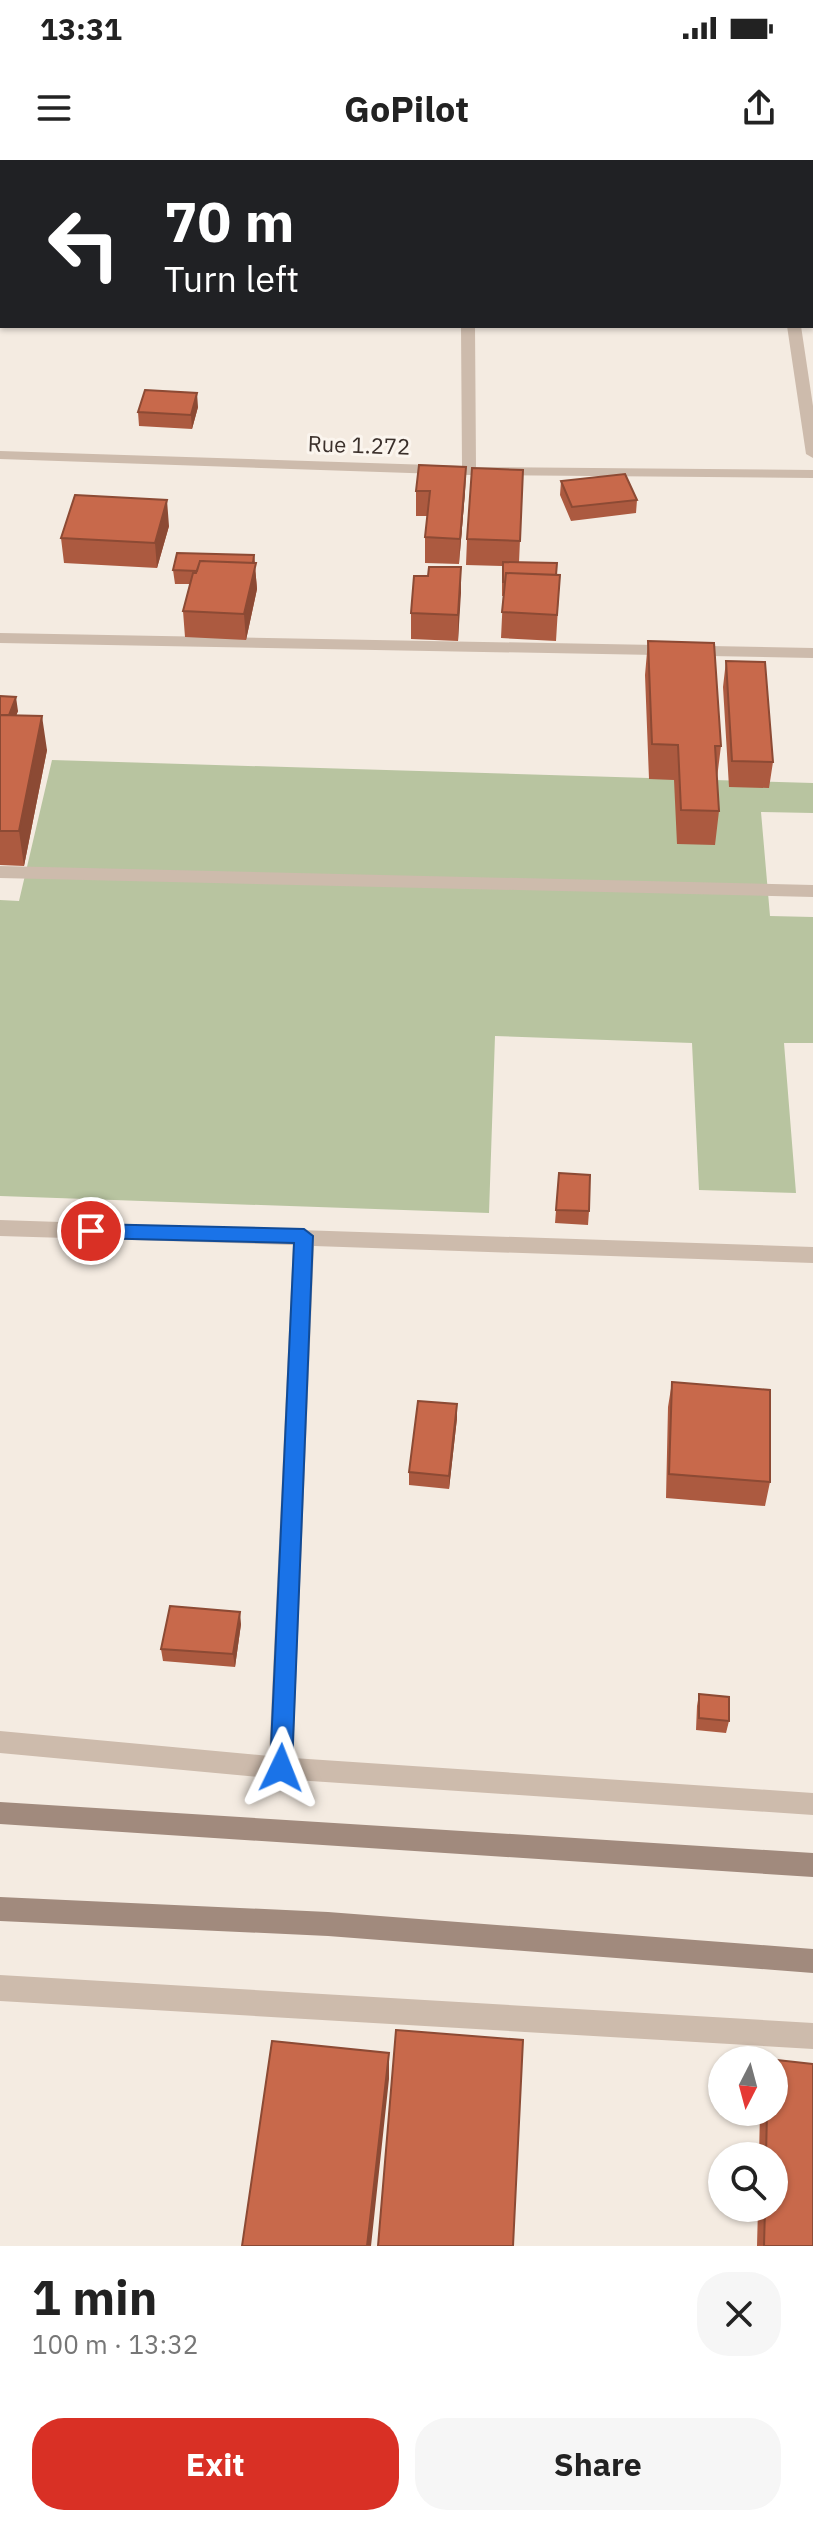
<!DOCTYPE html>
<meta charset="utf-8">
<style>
:root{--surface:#fff;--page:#f6f6f6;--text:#222;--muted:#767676;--accent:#d93025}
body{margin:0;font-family:"IBM Plex Sans",sans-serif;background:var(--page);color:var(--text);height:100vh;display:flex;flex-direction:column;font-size:30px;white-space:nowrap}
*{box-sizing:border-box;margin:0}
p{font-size:26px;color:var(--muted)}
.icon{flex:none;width:44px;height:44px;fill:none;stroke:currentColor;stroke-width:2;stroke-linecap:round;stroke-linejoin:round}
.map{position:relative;height:2086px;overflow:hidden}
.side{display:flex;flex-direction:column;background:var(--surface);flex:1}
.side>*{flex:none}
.top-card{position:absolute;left:0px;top:0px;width:814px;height:168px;box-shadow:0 2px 6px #0004;background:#202124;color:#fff;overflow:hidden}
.needle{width:52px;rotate:186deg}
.tools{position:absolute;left:708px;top:1886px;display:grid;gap:16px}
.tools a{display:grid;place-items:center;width:80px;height:80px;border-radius:50%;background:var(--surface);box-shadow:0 2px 6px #0004;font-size:40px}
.pin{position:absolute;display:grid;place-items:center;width:68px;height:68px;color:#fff;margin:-34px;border:4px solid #fff;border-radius:50%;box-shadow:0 2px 8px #0007}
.me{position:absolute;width:88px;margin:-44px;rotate:2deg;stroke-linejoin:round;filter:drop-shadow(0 0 6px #0008)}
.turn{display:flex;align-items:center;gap:28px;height:168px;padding:0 32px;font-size:36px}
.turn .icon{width:104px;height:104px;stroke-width:2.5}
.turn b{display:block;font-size:56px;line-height:68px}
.round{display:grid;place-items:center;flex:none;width:84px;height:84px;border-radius:32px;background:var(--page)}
.head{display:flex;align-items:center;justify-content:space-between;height:136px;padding:0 32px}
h1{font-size:48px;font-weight:700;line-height:60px}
.primary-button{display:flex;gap:16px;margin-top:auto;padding:16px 32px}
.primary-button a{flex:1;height:92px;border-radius:32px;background:var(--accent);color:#fff;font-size:32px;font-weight:700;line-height:92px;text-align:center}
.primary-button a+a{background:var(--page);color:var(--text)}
.status{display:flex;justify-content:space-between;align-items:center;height:56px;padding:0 40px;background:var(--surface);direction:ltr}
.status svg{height:22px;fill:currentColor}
header{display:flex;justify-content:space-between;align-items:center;height:104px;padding:0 32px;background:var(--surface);font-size:36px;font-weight:700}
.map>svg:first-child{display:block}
.green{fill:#b8c4a0}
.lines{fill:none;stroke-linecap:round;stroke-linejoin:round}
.street{fill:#cdbbac;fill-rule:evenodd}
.secondary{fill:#a18a7d;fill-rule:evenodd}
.wall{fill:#ac5a40}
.shaded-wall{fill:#8c4a34}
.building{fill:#c8694b;stroke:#8c4a34;stroke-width:2}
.route{fill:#1a73e8;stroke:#114b97;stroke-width:2}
.labels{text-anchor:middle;stroke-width:6;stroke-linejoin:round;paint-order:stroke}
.far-street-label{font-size:22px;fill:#3b302b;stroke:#fbf5ee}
</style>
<div class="status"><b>13:31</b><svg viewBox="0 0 49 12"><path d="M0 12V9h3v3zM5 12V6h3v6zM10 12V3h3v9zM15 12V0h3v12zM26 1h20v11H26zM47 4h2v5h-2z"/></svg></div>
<header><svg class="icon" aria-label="menu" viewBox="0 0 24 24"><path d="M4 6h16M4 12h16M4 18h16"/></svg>GoPilot<svg class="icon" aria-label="share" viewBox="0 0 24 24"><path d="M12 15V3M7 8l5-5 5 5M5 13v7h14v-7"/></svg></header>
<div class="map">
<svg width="813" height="2086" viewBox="0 0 813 2086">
<rect width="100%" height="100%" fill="#f4ebe1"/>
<path class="green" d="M52,600l761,23v30l-52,-1 9,104 43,1v126h-29l12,150 -97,-3 -7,-147 -197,-7 -6,177 -489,-17v-296l19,1z"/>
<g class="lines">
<path class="street" d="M459,0h12v2h-12z
M764,0h12v2h-12z
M0,86h2v8h-2z
M461,166h14l1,141 337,3v8l-344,-3 -469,-16v-8l462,15z
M787,166h14l12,80v52l-7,-4z
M0,473l813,15v10l-813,-15z
M0,706l813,19v12l-813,-19z
M0,1060l813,27v16l-499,-17 -21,512 520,35v22l-532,-36 -281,-26v-22l269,25 24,-511 -293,-9z
M0,1815l813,48v26l-813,-48z"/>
<path class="secondary" d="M0,1642l813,51v24l-813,-53z
M0,1737l328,15 485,37v24l-485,-37 -328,-15z"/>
</g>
<path class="wall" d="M812,57h1v58h-1z
M198,247l-6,22 -53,-3 -1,-14z
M466,307l-1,25 -6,72 -34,-1v-26l2,-21h-11v-25z
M523,310l-4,93 41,12 -4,66 -55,-3 2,-42h-1v-30l-36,-1 1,-26z
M561,321l76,19 -1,13 -65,8 -11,-26z
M169,366l-12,42 -93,-5 -3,-25z
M254,395l3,34 -11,51 -61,-3 -2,-26 7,-27h-15l-2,-14z
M461,407l-3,74 -47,-2v-26l17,-37z
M648,481l73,105 -4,32 2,33 -4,34 -38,-1 -3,-64 -25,-1 -4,-104z
M726,501l47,101 -4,26 -40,-1 -6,-100z
M0,536l18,15 -2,4 31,35 -23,116 -24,-1z
M559,1013l30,38 -1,14 -33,-2z
M672,1222l98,100 -5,24 -99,-8 2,-91z
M457,1258l-8,71 -40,-4v-13z
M241,1464l-6,43 -72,-6 -2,-12z
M699,1534l30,27 -3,12 -30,-3 1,-24z
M760,1952h14l39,134h-56l1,-38h16v-52h-15z"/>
<path class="shaded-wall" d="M197,233l1,14 -6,22 -1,-14z
M466,307l-1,25 -6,72 1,-25z
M167,340l2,26 -12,42 -2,-25z
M254,395l3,34 -11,51 -2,-26z
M461,407v26l-3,48v-26z
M16,537l2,14 -12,33 -2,-14z
M42,556l5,34 -23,116 -5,-35z
M457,1244v14l-8,71v-13z
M240,1452l1,12 -6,43 -2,-13z
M389,1893v26l-18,167h-4z"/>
<path class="building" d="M812,57h1v26l-1,-5z
M145,230l52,3 -6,22 -53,-3z
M419,305l47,2 -6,72 -35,-2 5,-46h-14z
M472,308l51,2 -3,71 -53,-2z
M625,314l12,26 -65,7 -11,-26z
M75,335l92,5 -12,43 -94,-5z
M177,393l77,2 -1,8 -53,-2 -3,10 -24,-1z
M200,401l56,2 -12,51 -61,-3 10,-38h3z
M503,402l54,1 -1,12 -50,-2 -1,9h-2z
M429,407h32l-3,48 -47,-2 3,-37h14z
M506,413l54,2 -3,40 -55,-3z
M648,481l66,2 7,103h-6l4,65 -38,-1 -3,-65 -26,-1z
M726,501l39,1 8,100 -41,-1z
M0,536l16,1 -7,18h-9z
M0,555l42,1 -23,115h-19z
M559,1013l31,2 -1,36 -33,-1z
M672,1222l98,8v92l-101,-8z
M418,1241l39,3 -8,72 -40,-4z
M170,1446l70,6 -7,42 -72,-5z
M699,1534l30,3v24l-30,-3z
M396,1870l127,10 -10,206h-135z
M272,1881l117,12 -22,193h-125z
M768,1899l45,5v182h-49l1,-38h9v-52h-8l1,-44h7v-52h-6z"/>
<path class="route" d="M91,1064l213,5 9,7 -21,532 -3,7 -8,3 -7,-3 -4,-7 24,-525 -203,-5 -9,-7z"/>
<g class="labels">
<g class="far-street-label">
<text transform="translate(359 285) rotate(2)" y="8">Rue 1.272</text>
</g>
</g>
</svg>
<div class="tools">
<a><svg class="needle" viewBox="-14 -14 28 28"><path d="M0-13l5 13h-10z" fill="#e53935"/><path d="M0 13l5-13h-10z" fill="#767676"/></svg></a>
<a><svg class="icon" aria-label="search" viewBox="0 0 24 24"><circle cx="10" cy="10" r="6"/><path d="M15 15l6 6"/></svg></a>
</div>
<div class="pin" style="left:91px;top:1071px;background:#d93025"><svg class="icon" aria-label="arrive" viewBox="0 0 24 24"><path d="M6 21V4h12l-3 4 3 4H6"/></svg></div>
<svg class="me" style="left:281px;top:1608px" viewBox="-20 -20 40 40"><path d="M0-17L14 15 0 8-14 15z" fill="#1a73e8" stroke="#fff" stroke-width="4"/></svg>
<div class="top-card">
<div class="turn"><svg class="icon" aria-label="left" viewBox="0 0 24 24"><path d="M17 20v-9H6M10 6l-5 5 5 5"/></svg><div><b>70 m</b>Turn left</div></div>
</div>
</div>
<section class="side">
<div class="head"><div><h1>1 min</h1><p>100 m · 13:32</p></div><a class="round"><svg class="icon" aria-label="close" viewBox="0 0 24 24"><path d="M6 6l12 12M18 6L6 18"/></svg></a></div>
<div class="primary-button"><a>Exit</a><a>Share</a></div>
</section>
